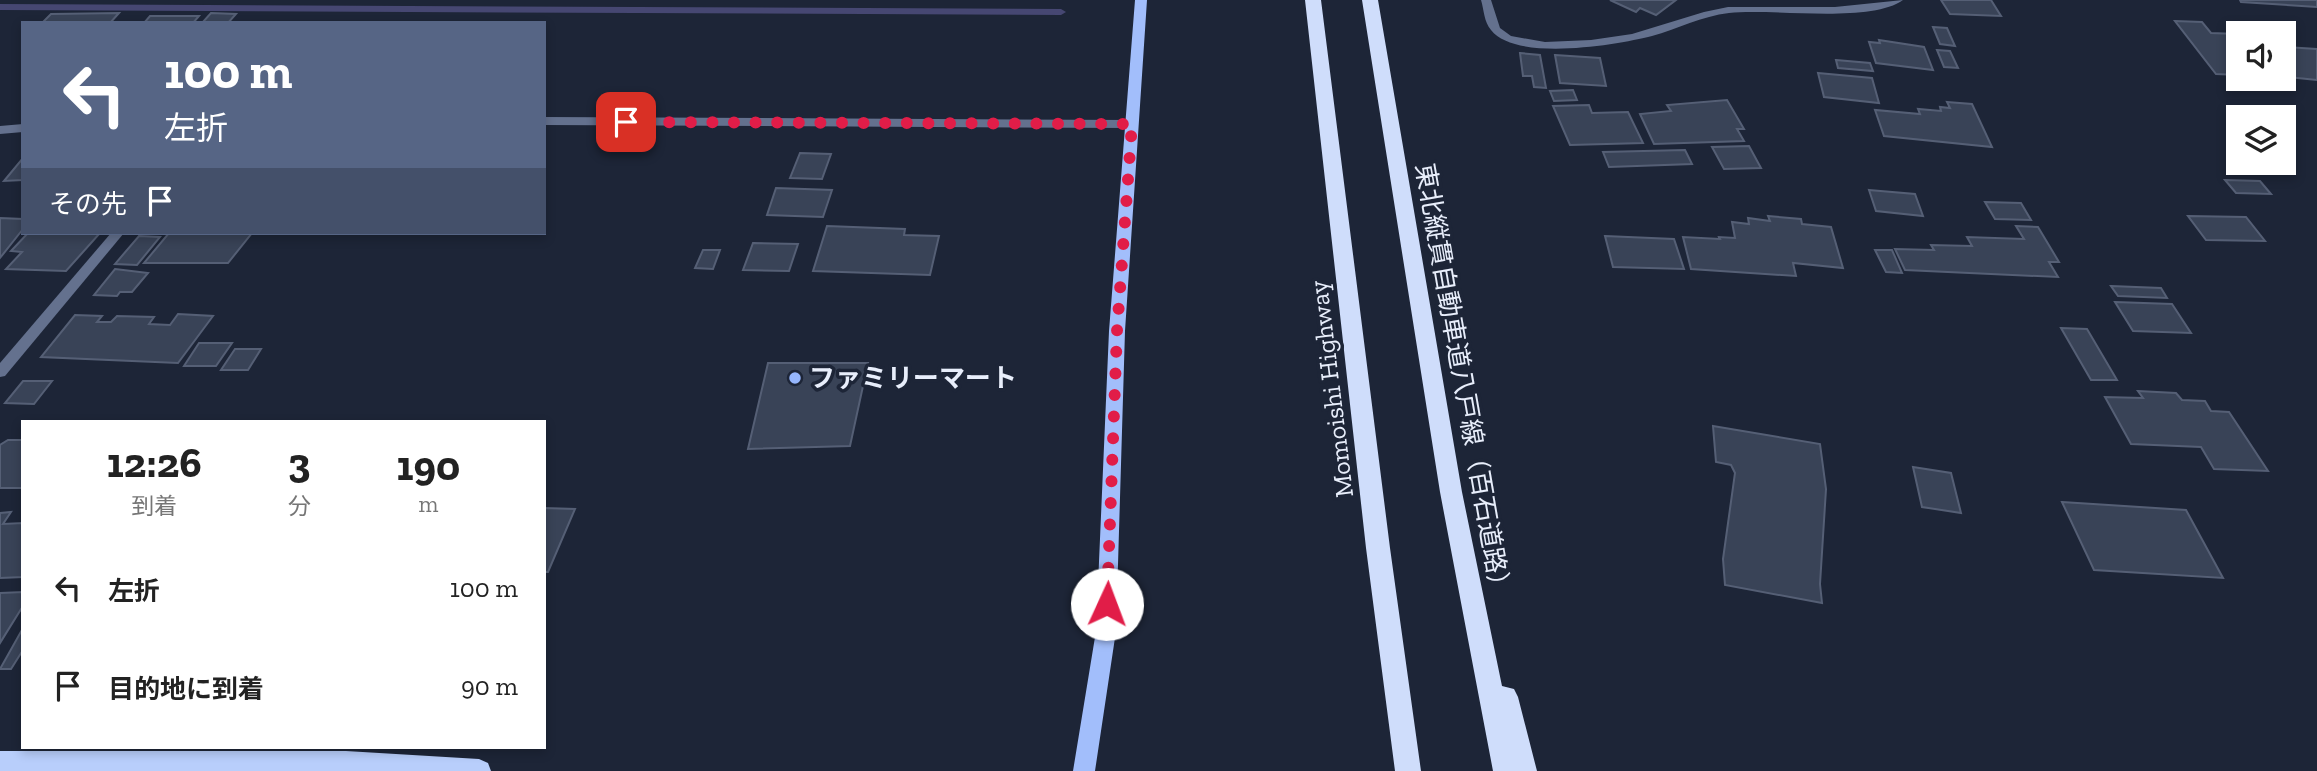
<!DOCTYPE html>
<html lang="ja">
<meta charset="utf-8">
<style>
body{margin:0;font-family:"Zilla Slab","Noto Sans JP",serif;background:#f2f2f2;color:#222;height:100vh;display:flex;flex-direction:column;font-size:26px;white-space:nowrap}
*{box-sizing:border-box;margin:0}
p{font-size:23px;color:#767676}
.icon{flex:none;width:38px;height:38px;fill:none;stroke:currentColor;stroke-width:2;stroke-linecap:round;stroke-linejoin:round}
.map{position:relative;flex:1;overflow:hidden}
.panel{position:absolute;left:21px;top:420px;width:525px;height:329px;display:flex;flex-direction:column;background:#fff;border-radius:0px;box-shadow:0 4px 10px #0003}
.panel>*{flex:none}
.banner{position:absolute;left:21px;top:21px;width:525px;height:214px;border-radius:0px;box-shadow:0 4px 10px #0003;background:#566585;color:#fff;overflow:hidden}
.controls{position:absolute;left:2226px;top:21px;display:grid;gap:14px}
.controls a{display:grid;place-items:center;width:70px;height:70px;border-radius:0px;background:#fff;box-shadow:0 4px 10px #0003;font-size:35px}
.pin{position:absolute;display:grid;place-items:center;width:60px;height:60px;color:#fff;margin:-30px;border-radius:14px;box-shadow:0 4px 10px #0006}
.me{position:absolute;width:77px;margin:-38px;rotate:2deg;stroke-linejoin:round;filter:drop-shadow(0 0 5px #0008)}
.turn{display:flex;align-items:center;gap:24px;height:147px;padding:0 28px;font-size:32px}
.turn .icon{width:91px;height:91px;stroke-width:2.5}
.turn b{display:block;font-size:49px;line-height:60px}
.then{display:flex;align-items:center;height:66px;padding:0 28px;background:#0003;gap:14px;font-size:26px}
.eta{display:flex;justify-content:space-evenly;align-items:center;height:119px;text-align:center}
.eta b{font-size:42px;font-weight:700;line-height:49px}
ul{padding:0;list-style:none}
li{display:flex;align-items:center;gap:21px;height:98px;padding:0 28px}
li div{flex:1}
li b{display:block;font-size:26px}
li em{font-style:normal}
.map>svg:first-child{display:block}
.lines{fill:none;stroke-linecap:round;stroke-linejoin:round}
.stream{fill:#464772;fill-rule:evenodd}
.building{fill:#394357;stroke:#555f75;stroke-width:2}
.minor{fill:#64718e;fill-rule:evenodd}
.primary{fill:#a2befb;fill-rule:evenodd}
.trunk{fill:#b8cefb;fill-rule:evenodd}
.motorway{fill:#cfddfb;fill-rule:evenodd}
.route{stroke:#e11d48;stroke-width:12;stroke-dasharray:0 21.6}
.poi-dot{fill:#96b6fd;stroke:#1d2537;stroke-width:2.5}
.labels{text-anchor:middle;dominant-baseline:central;stroke-width:7;stroke-linejoin:round;paint-order:stroke}
.poi-label{font-size:26px;font-weight:bold;fill:#e8eefb;stroke:#1d2537;text-anchor:start}
.street-label{font-size:26px;fill:#e8eefb;stroke:#1d2537}
</style>
<div class="map">
<svg width="2317" height="771" viewBox="0 0 2317 771">
<rect width="100%" height="100%" fill="#1d2537"/>
<g class="lines">
<!-- stream -->
<polygon class="stream" points="0,4 1061,9 1066,12 1061,15 0,10"/>
</g>
<!-- building -->
<g class="building">
<polygon points="1610,0 1676,0 1656,15 1640,8 1636,12"/>
<polygon points="1941,0 1991,0 2001,16 1950,14"/>
<polygon points="2240,0 2317,0 2317,7 2241,2"/>
<polygon points="119,13 110,23 42,23 51,14"/>
<polygon points="211,13 236,14 228,23 202,23"/>
<polygon points="150,16 199,16 193,23 144,23"/>
<polygon points="2175,21 2202,22 2211,33 2238,34 2238,75 2216,74"/>
<polygon points="1933,27 1947,28 1955,46 1940,44"/>
<polygon points="1879,40 1924,47 1933,70 1876,63 1869,42 1880,43"/>
<polygon points="2284,47 2317,49 2317,80 2288,77 2284,71"/>
<polygon points="1937,50 1950,51 1958,68 1944,67"/>
<polygon points="1520,53 1540,55 1546,88 1534,87 1532,76 1523,76"/>
<polygon points="1555,55 1600,58 1606,86 1560,83"/>
<polygon points="1836,60 1870,63 1873,71 1838,68"/>
<polygon points="1818,73 1872,78 1879,103 1824,97"/>
<polygon points="1573,90 1577,100 1554,101 1550,91"/>
<polygon points="1727,100 1744,129 1737,129 1744,141 1654,144 1640,114 1671,111 1667,105"/>
<polygon points="1947,102 1972,104 1992,147 1884,136 1875,110 1920,114 1918,109 1941,111 1940,107 1950,108"/>
<polygon points="1589,105 1592,113 1628,112 1643,143 1570,145 1553,106"/>
<polygon points="1749,146 1761,168 1724,169 1712,147"/>
<polygon points="1685,150 1692,164 1609,167 1603,152"/>
<polygon points="800,153 831,154 822,179 790,178"/>
<polygon points="23,158 23,180 4,181"/>
<polygon points="2225,180 2260,181 2271,194 2236,193"/>
<polygon points="776,188 832,190 823,217 767,215"/>
<polygon points="1869,190 1915,194 1923,216 1876,211"/>
<polygon points="1985,202 2021,203 2031,220 1995,219"/>
<polygon points="1768,216 1801,219 1802,224 1831,227 1843,268 1793,263 1796,276 1691,269 1683,237 1720,239 1719,237 1735,238 1732,222 1749,224 1748,218 1770,221"/>
<polygon points="2188,216 2246,217 2265,241 2206,240"/>
<polygon points="0,218 23,219 23,229 0,258"/>
<polygon points="827,226 905,229 904,235 939,236 930,275 813,271"/>
<polygon points="2016,226 2038,227 2059,262 2049,262 2058,277 1905,270 1895,249 1934,250 1931,245 1972,246 1967,237 2024,239"/>
<polygon points="28,233 100,233 66,271 6,269 22,252 11,251"/>
<polygon points="169,233 252,233 228,263 144,263"/>
<polygon points="139,236 160,237 137,265 115,264"/>
<polygon points="1605,236 1674,239 1684,269 1613,267"/>
<polygon points="753,243 798,244 789,271 743,270"/>
<polygon points="703,250 720,250 713,269 695,268"/>
<polygon points="1875,250 1892,250 1902,273 1886,272"/>
<polygon points="115,269 148,273 132,292 120,292 117,296 94,295"/>
<polygon points="2111,286 2161,288 2167,298 2118,296"/>
<polygon points="2115,302 2172,304 2191,333 2133,331"/>
<polygon points="178,314 213,316 178,363 41,357 75,315 102,316 97,322 111,322 117,316 154,317 149,324 170,325"/>
<polygon points="2061,328 2087,329 2117,380 2091,380"/>
<polygon points="199,343 232,343 216,366 184,366"/>
<polygon points="235,349 261,349 248,370 221,370"/>
<polygon points="768,363 868,363 850,446 748,449"/>
<polygon points="23,381 52,381 34,404 5,403"/>
<polygon points="2138,391 2176,393 2182,400 2205,401 2211,411 2229,412 2268,471 2214,469 2201,447 2131,444 2105,397 2143,398"/>
<polygon points="1713,426 1820,444 1826,489 1820,584 1822,603 1725,585 1723,559 1735,473 1731,465 1716,462"/>
<polygon points="8,440 23,440 23,488 0,488 0,445"/>
<polygon points="1913,467 1951,473 1961,513 1922,507"/>
<polygon points="2062,502 2186,510 2223,578 2094,570"/>
<polygon points="544,508 575,509 548,572 544,572"/>
<polygon points="11,512 3,524 23,523 23,577 0,578 0,513"/>
<polygon points="23,592 23,606 0,643 0,593"/>
<polygon points="23,628 23,650 11,669 0,669"/>
</g>
<g class="lines">
<!-- minor -->
<g class="minor">
<path d="M1481,0H1491L1500,28L1511,36L1545,42L1591,40L1632,34L1704,12L1728,7H1835L1903,0C1870,24 1772,8 1729,13C1702,16 1677,29 1652,36C1617,45 1516,62 1491,30C1484,22 1484,10 1481,0Z"/>
<polygon points="544,117 1132,120 1138,124 1132,128 544,125"/>
<polygon points="23,124 23,132 0,134 0,126"/>
<polygon points="111,233 124,233 5,376 0,377 0,363"/>
</g>
<!-- primary -->
<polygon class="primary" points="1135,0 1147,0 1125,331 1116,631 1095,771 1073,771 1096,631 1109,331"/>
<!-- trunk -->
<polygon class="trunk" points="0,751 346,751 479,759 488,763 491,771 0,771"/>
<!-- motorway -->
<g class="motorway">
<polygon points="1305,0 1321,0 1390,548 1421,771 1395,771 1366,548"/>
<polygon points="1362,0 1378,0 1462,492 1502,686 1514,689 1518,697 1537,771 1493,771 1440,492"/>
</g>
</g>
<g class="lines">
<!-- route -->
<polyline class="route" points="626,122 1132,124 1117,331 1107,604"/>
</g>
<!-- markers -->
<circle class="poi-dot" cx="795" cy="378" r="7"/>
<g class="labels">
<!-- poi labels -->
<g class="poi-label">
<text x="809" y="378">ファミリーマート</text>
</g>
<!-- street labels -->
<g class="street-label">
<text transform="translate(1463 381) rotate(80)">東北縦貫自動車道八戸線（百石道路）</text>
<text transform="translate(1331 389) rotate(-97)">Momoishi Highway</text>
</g>
</g>
</svg>
<div class="controls">
<a><svg class="icon" aria-label="sound" viewBox="0 0 24 24"><path d="M4 9h4l5-4v14l-5-4H4zM17 9q2 3 0 6"/></svg></a>
<a><svg class="icon" aria-label="layers" viewBox="0 0 24 24"><path d="M12 4l9 5-9 5-9-5zM3 14l9 5 9-5"/></svg></a>
</div>
<div class="pin" style="left:626px;top:122px;background:#d93025"><svg class="icon" aria-label="arrive" viewBox="0 0 24 24"><path d="M6 21V4h12l-3 4 3 4H6"/></svg></div>
<svg class="me" style="left:1107px;top:604px" viewBox="-20 -20 40 40"><circle r="19" fill="#fff"/><path d="M0-13L10 11 0 6-10 11z" fill="#e11d48"/></svg>
<div class="banner">
<div class="turn"><svg class="icon" aria-label="left" viewBox="0 0 24 24"><path d="M17 20v-9H6M10 6l-5 5 5 5"/></svg><div><b>100 m</b>左折</div></div>
<div class="then">その先<svg class="icon" aria-label="arrive" viewBox="0 0 24 24"><path d="M6 21V4h12l-3 4 3 4H6"/></svg></div>
</div>
<section class="panel">
<div class="eta">
<div><b>12:26</b><p>到着</p></div>
<div><b>3</b><p>分</p></div>
<div><b>190</b><p>m</p></div>
</div>
<ul>
<li><svg class="icon" aria-label="left" viewBox="0 0 24 24"><path d="M17 20v-9H6M10 6l-5 5 5 5"/></svg><div><b>左折</b></div><em>100 m</em></li>
<li><svg class="icon" aria-label="arrive" viewBox="0 0 24 24"><path d="M6 21V4h12l-3 4 3 4H6"/></svg><div><b>目的地に到着</b></div><em>90 m</em></li>
</ul>
</section>
</div>
